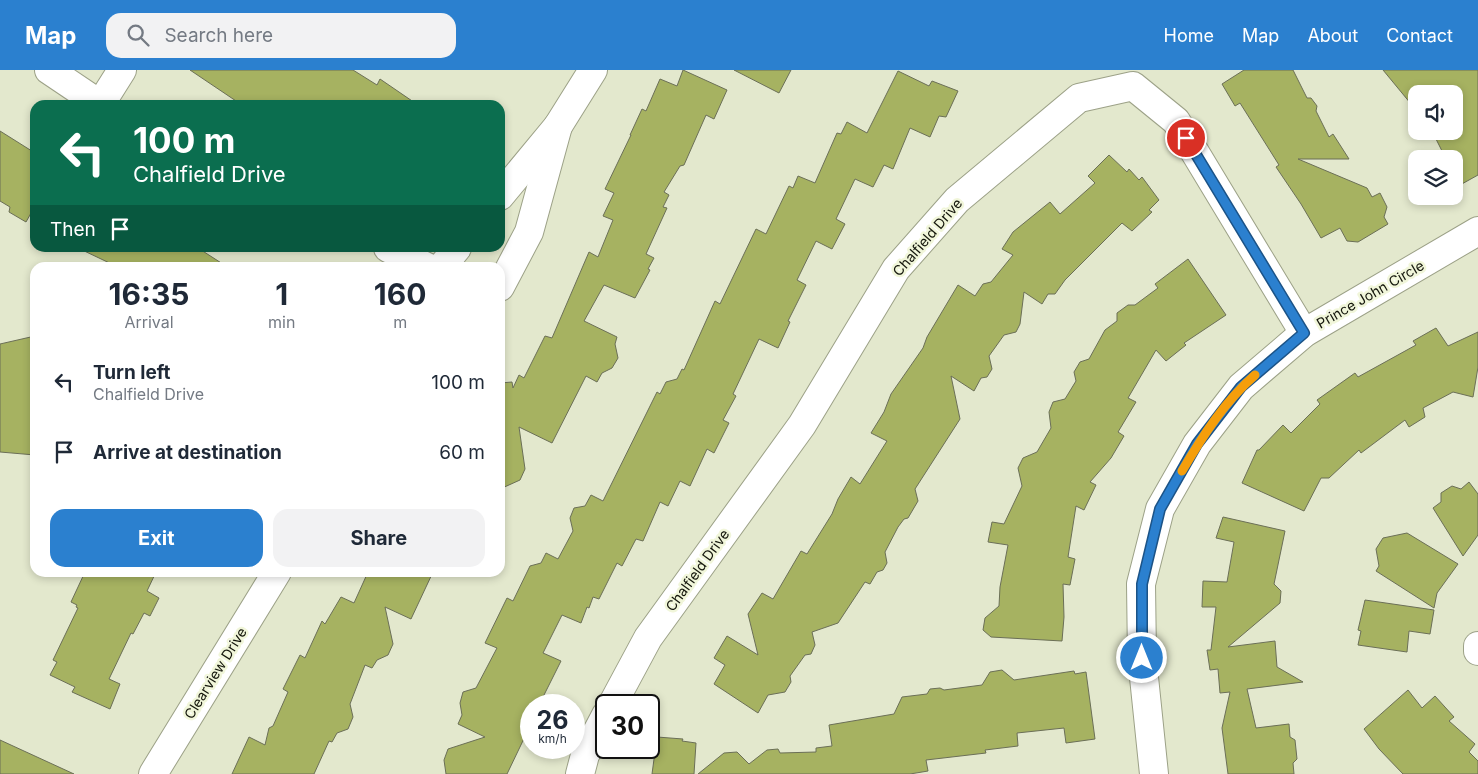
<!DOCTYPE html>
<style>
body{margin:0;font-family:Inter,sans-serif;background:#f2f2f3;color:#1f2937;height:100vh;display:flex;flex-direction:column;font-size:19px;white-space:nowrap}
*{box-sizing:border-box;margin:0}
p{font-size:16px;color:#747a83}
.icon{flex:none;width:28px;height:28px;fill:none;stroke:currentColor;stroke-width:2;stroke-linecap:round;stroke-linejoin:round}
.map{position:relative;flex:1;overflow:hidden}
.drawer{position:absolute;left:30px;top:192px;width:475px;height:315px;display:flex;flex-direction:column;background:#fff;border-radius:15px;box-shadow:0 2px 8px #0003}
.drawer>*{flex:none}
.banner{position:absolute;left:30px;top:30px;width:475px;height:152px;border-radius:15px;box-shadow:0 2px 8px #0003;background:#0b6e4f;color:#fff;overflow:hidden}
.controls{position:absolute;left:1408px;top:15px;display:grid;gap:10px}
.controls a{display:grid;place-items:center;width:55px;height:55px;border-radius:10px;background:#fff;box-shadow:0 2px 8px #0003;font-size:25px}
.speed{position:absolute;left:520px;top:624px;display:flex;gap:10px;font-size:25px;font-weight:700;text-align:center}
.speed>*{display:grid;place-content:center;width:65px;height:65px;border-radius:50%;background:#fff;box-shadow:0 2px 8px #0003;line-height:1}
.speed small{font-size:12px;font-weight:400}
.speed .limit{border:2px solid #111;border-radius:8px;background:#fff;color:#111}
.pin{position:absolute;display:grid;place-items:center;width:42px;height:42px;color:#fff;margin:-21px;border:2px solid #fff;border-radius:50%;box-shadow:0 1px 5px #0007}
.me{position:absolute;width:55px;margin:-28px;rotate:0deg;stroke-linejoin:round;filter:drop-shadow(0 0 4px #0008)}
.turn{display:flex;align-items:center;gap:18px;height:105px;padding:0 20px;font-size:22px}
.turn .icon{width:65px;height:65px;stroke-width:2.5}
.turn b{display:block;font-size:35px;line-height:42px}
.then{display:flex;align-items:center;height:48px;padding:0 20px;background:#0003;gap:10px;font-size:19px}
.eta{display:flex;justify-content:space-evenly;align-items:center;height:85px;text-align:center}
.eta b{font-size:30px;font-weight:700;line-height:35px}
.cta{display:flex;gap:10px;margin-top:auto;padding:10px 20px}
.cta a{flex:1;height:58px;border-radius:15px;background:#2b80cf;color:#fff;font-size:20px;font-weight:700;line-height:58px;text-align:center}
.cta a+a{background:#f2f2f3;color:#1f2937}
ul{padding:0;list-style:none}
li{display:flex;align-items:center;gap:15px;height:70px;padding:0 20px}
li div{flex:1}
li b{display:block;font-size:19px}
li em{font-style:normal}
header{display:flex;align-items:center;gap:30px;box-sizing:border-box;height:70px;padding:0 25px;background:#2b80cf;color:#fff}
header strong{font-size:24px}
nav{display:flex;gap:28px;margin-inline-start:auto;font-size:18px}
.search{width:350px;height:45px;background:#f2f2f3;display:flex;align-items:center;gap:12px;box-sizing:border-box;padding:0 18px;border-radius:15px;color:#747a83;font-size:19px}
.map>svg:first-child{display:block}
.building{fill:#a6b261;stroke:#6b6f57}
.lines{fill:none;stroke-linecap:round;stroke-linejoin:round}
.minor-casing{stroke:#9ca187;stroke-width:30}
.minor{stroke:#fff;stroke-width:28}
.route-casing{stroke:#1c5387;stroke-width:12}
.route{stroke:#2b80cf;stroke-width:9}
.slow{stroke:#f59e0b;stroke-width:9}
.labels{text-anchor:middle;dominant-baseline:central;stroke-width:5;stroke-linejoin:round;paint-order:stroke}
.street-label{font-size:14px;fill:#13150b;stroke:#f1f6da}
</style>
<header>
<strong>Map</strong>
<div class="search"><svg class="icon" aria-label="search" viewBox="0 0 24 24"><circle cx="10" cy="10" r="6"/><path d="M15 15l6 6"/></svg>Search here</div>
<nav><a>Home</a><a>Map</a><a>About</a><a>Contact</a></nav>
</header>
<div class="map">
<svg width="1478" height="704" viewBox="0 0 1478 704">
<rect width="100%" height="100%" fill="#e3e8cd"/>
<!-- building -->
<g class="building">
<polygon points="190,0 353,0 377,15 380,9 418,35 242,35"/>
<polygon points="683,0 727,20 714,49 706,45 684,95 680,96 664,122 669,125 663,137 667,138 646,184 654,188 648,199 650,200 635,228 604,215 584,251 617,267 615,274 618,288 612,298 602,303 597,312 586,306 552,373 519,357 525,399 520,410 500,419 500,313 512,312 513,318 519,305 524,308 545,266 552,268 589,182 598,187 613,150 603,146 614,123 605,119 631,65 630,65 642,39 646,41 660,9 677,16"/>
<polygon points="734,0 791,0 779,23"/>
<polygon points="1244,0 1293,0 1307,28 1311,28 1317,36 1316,41 1329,67 1333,64 1349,89 1298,89 1367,118 1372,127 1380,123 1387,137 1384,147 1388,154 1358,172 1347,171 1340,158 1321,168 1301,134 1276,97 1279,95 1240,33 1235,36 1222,14"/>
<polygon points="1383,0 1478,0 1478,105 1460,115 1454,104 1454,89 1446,89 1432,61 1454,61 1454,24 1416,24 1416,40"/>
<polygon points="898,1 929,16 932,11 958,21 946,47 939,46 930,67 910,58 893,99 884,95 873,117 855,109 836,149 845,154 832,179 816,171 797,210 806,215 788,251 790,252 778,278 759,269 733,324 736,326 723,350 729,353 714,383 707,379 690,416 680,411 668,436 660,432 643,471 636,469 622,496 617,493 599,529 593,527 589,538 587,537 581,553 562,545 543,583 561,591 539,635 531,635 531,654 507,704 446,704 444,690 448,679 485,667 458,654 462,645 460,633 463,622 476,618 497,578 485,573 507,528 513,531 530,496 541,493 546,483 558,489 573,461 570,448 574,438 585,436 591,425 603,431 657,322 660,324 666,312 677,309 682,299 684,300 715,231 720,234 756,159 766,164 789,116 793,118 798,106 815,113 837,63 841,64 847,52 867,63"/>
<polygon points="0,61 35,83 35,136 26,152 9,142 10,137 0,131"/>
<polygon points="1109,85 1127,102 1129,99 1139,110 1142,107 1159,130 1149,140 1152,142 1132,161 1122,153 1065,210 1055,224 1048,224 1042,234 1024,222 1020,254 1016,262 1004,265 989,286 992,299 987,307 981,308 974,321 951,306 960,349 915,419 918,431 908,448 904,449 898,457 885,482 887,493 883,500 877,502 870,514 865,512 838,553 812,562 815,575 811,584 805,585 790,606 791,612 785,622 768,625 758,643 714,614 725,595 714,588 727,566 758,585 748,544 762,523 773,529 801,481 807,484 832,444 838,429 851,407 860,414 887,371 871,363 884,342 891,324 923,278 927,267 958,215 975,226 983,214 991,212 1013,185 1002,179 1013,162 1050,132 1060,144 1095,113 1088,106"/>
<polygon points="78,178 198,178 229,198 120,198"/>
<polygon points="1188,189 1226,245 1184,273 1186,275 1166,291 1156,280 1128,328 1136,332 1118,362 1124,366 1111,388 1090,412 1096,415 1084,440 1076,436 1068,487 1075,489 1070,515 1063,514 1064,547 1062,571 991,567 983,560 985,548 999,536 1000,517 1008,475 988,472 992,452 1004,454 1022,416 1018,398 1023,388 1037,382 1051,358 1049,342 1053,332 1065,329 1076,311 1074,302 1080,292 1089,289 1105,260 1117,251 1117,243 1128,235 1135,235 1158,218 1155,214"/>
<polygon points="1436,258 1448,276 1478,262 1478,297 1473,327 1453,322 1423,338 1425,347 1409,357 1405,350 1361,383 1359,380 1329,408 1321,408 1304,441 1242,413 1257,380 1259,380 1283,355 1291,363 1320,334 1317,330 1355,303 1358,307 1416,275 1413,271"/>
<polygon points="35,266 35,385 0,382 0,274"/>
<polygon points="1469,412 1478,424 1478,465 1463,486 1433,438 1441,432 1441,423 1452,416 1461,419"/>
<polygon points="1223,447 1285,461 1274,514 1281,521 1280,533 1228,577 1275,571 1277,597 1303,612 1247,619 1256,658 1289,654 1290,667 1295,670 1297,689 1293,693 1294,704 1228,704 1222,658 1230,622 1220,623 1218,599 1210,600 1207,580 1211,580 1216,537 1202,537 1203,511 1227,512 1234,472 1216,468"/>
<polygon points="1407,463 1458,494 1437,523 1434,538 1376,501 1379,496 1376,479 1383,468"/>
<polygon points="85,502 156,502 147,521 159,528 150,546 144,543 133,564 131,563 109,609 120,614 110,639 72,622 75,617 50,605 57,592 53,590 78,538 76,537 77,535 71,532"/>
<polygon points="368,502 433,502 411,549 385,537 393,574 388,585 377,590 372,598 365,595 350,634 353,647 348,659 337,663 332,672 329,671 314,704 232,704 249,667 265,675 269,658 273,656 288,622 283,619 300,585 305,588 322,551 325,554 341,527 354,533"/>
<polygon points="1365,530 1434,540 1430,564 1409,561 1407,582 1358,575 1361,561 1358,560"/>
<polygon points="1002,600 1014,610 1074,601 1075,604 1086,602 1095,669 1066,673 1064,658 1017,663 1018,676 985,680 986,683 926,690 928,701 910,704 698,704 724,683 737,682 749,694 767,680 778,679 780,683 816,682 816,678 832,676 829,655 894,644 902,627 927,624 930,619 940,618 944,620 982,615 990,602"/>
<polygon points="1408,620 1422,638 1435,626 1454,647 1449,651 1475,674 1469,682 1478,691 1478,704 1403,704 1379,679 1364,659"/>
<polygon points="657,667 683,669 682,671 696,673 694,704 652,704"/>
<polygon points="0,670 74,704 0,704"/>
</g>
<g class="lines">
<!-- minor casing -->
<g class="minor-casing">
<g id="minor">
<polyline points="49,0 101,35"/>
<polyline points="100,35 122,0"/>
<polyline points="500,126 558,56 593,0"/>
<polyline points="388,178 429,198"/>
<polyline points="441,198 457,178"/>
<polyline points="500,217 529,162 558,56"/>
<polyline points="1478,576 1478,581"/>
<polyline points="612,635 648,568 802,355 896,199 957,130 1079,28 1133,16 1176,51 1304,263"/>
<polyline points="153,704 277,502"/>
<polyline points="580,704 585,685 606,645"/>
<polyline points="1154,704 1142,588 1141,514 1160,439 1197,374 1241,317 1304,263 1478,161"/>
</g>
</g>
<!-- minor -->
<use href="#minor" class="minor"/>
</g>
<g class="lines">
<!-- route casing -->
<g class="route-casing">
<polyline id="route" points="1142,588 1142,514 1160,439 1197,374 1241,317 1304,263 1186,68"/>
</g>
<!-- route -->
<use href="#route" class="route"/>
<!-- slow -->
<path class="slow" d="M1182,401C1202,367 1225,331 1255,305"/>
</g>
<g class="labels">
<!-- street labels -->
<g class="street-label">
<text transform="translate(927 167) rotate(-49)">Chalfield Drive</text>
<text transform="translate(1370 224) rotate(-30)">Prince John Circle</text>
<text transform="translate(697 500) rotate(-54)">Chalfield Drive</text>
<text transform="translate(215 603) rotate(-58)">Clearview Drive</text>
</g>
</g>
</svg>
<div class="controls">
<a><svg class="icon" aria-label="sound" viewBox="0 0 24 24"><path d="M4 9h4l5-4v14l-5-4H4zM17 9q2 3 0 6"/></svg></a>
<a><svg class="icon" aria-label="layers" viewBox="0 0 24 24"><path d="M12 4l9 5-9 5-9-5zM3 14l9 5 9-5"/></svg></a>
</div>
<div class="speed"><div>26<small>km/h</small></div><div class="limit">30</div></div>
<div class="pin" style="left:1186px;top:68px;background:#d93025"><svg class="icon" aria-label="arrive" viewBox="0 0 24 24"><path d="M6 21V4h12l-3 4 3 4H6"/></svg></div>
<svg class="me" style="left:1142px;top:588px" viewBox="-20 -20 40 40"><circle r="17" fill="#2b80cf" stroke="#fff" stroke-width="3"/><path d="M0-11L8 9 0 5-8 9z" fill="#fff"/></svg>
<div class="banner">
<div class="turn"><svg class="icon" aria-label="left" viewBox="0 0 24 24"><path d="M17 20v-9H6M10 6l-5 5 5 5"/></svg><div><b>100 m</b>Chalfield Drive</div></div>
<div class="then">Then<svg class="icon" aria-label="arrive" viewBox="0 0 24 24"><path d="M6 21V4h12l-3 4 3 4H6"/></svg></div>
</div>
<section class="drawer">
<div class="eta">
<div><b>16:35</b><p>Arrival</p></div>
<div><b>1</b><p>min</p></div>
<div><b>160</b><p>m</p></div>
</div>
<ul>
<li><svg class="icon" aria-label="left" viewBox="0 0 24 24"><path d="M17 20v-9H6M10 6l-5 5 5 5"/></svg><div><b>Turn left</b><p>Chalfield Drive</p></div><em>100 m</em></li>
<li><svg class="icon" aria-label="arrive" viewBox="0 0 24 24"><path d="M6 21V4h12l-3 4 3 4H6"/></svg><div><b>Arrive at destination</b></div><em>60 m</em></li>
</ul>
<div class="cta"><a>Exit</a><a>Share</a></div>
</section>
</div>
